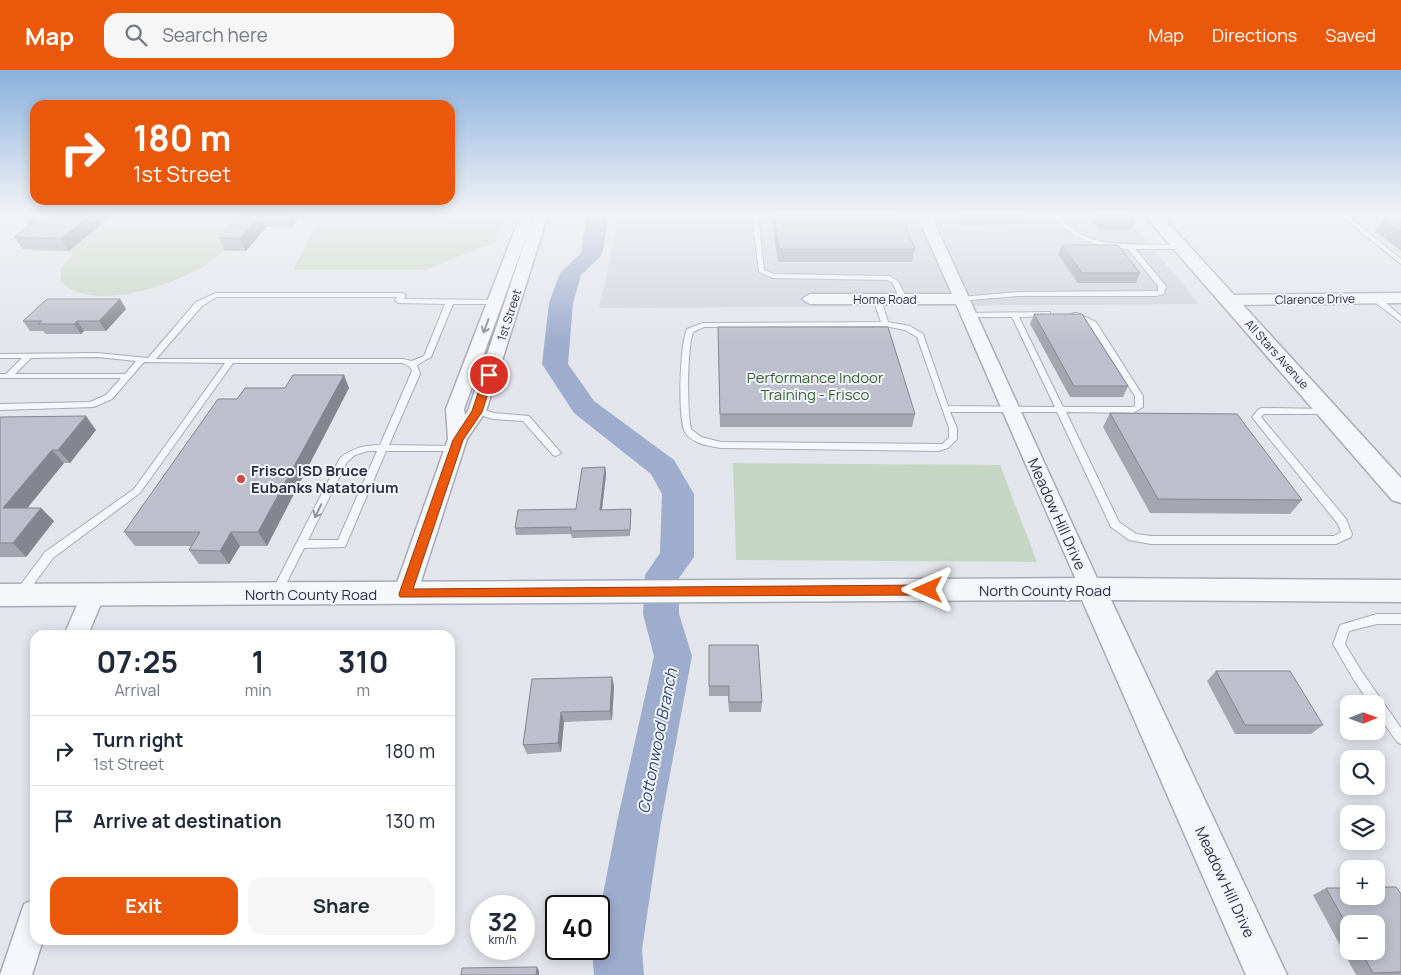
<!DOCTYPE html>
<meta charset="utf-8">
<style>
body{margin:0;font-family:Manrope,sans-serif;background:#f6f6f7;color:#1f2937;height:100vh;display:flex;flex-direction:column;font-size:19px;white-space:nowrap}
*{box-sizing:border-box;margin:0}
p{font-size:16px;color:#747a83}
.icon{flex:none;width:28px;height:28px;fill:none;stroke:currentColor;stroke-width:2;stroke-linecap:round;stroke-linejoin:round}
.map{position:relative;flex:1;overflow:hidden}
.side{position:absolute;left:30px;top:560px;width:425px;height:315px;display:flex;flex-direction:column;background:#fff;border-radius:15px;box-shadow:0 2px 12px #0003}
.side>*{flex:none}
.hud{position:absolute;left:30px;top:30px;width:425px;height:105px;border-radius:15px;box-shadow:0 2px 12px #0003;background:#ea580c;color:#fff;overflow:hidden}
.needle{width:32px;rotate:89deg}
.fabs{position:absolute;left:1340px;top:625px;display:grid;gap:10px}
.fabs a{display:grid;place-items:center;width:45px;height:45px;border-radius:10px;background:#fff;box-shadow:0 2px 12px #0003;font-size:25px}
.speed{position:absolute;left:470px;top:825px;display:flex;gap:10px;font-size:25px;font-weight:700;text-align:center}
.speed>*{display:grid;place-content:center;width:65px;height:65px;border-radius:50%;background:#fff;box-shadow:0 2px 12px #0003;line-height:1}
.speed small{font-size:12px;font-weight:400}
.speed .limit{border:2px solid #111;border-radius:8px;background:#fff;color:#111}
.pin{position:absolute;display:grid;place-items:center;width:42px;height:42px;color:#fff;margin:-21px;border:2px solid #fff;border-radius:50%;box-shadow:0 1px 5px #0007}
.me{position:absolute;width:55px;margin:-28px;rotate:270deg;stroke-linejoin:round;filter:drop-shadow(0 0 4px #0008)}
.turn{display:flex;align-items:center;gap:18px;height:105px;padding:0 20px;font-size:22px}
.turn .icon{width:65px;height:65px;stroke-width:2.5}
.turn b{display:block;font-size:35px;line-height:42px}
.eta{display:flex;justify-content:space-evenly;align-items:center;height:85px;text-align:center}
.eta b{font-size:30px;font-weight:700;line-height:35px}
.primary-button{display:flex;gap:10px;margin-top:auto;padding:10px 20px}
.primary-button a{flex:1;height:58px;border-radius:15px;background:#ea580c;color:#fff;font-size:20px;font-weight:700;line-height:58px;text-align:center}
.primary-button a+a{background:#f6f6f7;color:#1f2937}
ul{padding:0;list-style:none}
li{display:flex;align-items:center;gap:15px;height:70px;padding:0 20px;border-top:1px solid #e0e1e3}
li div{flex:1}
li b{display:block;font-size:19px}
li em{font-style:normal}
header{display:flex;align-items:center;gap:30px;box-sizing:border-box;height:70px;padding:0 25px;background:#ea580c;color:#fff}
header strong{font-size:24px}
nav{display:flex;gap:28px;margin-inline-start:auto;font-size:18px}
.search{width:350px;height:45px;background:#f6f6f7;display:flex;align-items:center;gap:12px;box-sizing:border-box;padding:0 18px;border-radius:15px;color:#747a83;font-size:19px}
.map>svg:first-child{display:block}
.built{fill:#d1d4de}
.green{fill:#c6d6c4}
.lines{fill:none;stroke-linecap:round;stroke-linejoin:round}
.river{fill:#9eaccd;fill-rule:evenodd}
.service-casing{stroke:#a8abb7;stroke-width:2}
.minor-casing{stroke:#a8abb7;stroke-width:3}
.tertiary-casing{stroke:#a8abb7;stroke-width:3}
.service{fill:#f6f7fa;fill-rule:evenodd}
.minor{fill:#f6f7fa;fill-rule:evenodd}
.tertiary{fill:#f6f7fa;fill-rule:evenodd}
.wall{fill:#a3a5af;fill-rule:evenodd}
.shaded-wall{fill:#84868f}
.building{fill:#bdc0cc;stroke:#84868f}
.oneway{stroke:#9093a0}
.route{fill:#ea580c;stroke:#983908}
.poi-dot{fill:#d34846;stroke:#f3f5f9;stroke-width:2}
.labels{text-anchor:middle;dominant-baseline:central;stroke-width:4;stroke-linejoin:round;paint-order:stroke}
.far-street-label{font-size:12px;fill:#2a2f45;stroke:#f3f5f9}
.park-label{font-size:15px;fill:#386137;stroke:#f3f5f9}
.poi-label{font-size:15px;font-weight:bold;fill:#2a2f45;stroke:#f3f5f9;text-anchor:start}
.street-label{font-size:15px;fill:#2a2f45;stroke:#f3f5f9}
.water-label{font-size:16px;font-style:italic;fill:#32477b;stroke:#f3f5f9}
</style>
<header>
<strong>Map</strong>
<div class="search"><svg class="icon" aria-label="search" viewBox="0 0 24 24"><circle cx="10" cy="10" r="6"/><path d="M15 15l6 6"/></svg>Search here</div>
<nav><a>Map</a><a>Directions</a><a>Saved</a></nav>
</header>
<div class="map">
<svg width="1401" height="905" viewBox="0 0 1401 905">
<rect width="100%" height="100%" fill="#e3e5ec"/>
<!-- built -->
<polygon class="built" points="620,145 1125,145 1199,234 599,238"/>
<!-- green -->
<g class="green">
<path d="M41,145H302L292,157H266L246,181H223C195,211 91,247 61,211V198L74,182L32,181Z"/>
<polygon points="322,145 505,145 495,172 425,200 293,200"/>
<polygon points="733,393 1000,395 1037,492 736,490"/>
</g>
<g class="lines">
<!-- river -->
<polygon class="river" points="587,145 607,145 607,156 602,185 581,205 573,233 568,294 594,331 674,390 694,424 694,487 679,508 679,544 692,586 661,752 642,879 644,905 594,905 592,879 599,879 599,845 617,752 654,586 643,544 645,505 660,483 662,424 651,404 574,343 542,294 549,233 560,203 581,183"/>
<!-- service casing -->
<g class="service-casing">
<g id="service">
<polygon points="752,145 758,145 764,200 774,204 889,206 898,211 907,229 900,231 893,213 888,210 773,208 759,202"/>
<path d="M1055,145H1061C1086,186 1144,170 1183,176V178L1181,179H1135L1166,216L1164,224L1156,226H1019L958,231L957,229L961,227L1019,222L1158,221V216L1128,179C1100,177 1070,170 1055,145Z"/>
<polygon points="1340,145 1347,145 1401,189 1401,194"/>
<path d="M216,223H402L406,225L404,229L497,230L498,232L494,234H453L431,287L417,295L420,304L389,375L454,376L457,377L459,379L457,381H386L345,477L304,478L280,526L276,527L272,526L271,523L340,388C352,378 365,375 380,375L412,301L410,297L403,293H233L140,423L53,488L24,527L20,528L16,527L15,524L16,521L45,482L134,419L225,293L144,292L112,329L94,337L0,340V334L90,332L106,325L121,308H0V304H6L22,288H0V284L97,283L148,288L196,232ZM217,227H397L395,231L399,233L445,234L424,286L412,291L403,289H156L202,236ZM97,287L136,291L125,304H15L31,288ZM368,381H377L338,470H308L347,392L355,385Z"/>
<path d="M874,227L881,229L888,252L910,256L923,264L948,336L1055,337L1012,247H968L964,245L968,243L1047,242H1050V246L1019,247L1063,337H1132L1135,336V326L1090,256L1070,245L1074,243H1077L1096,252L1143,326V337L1133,343L1066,342L1119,452L1136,464L1151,466H1334L1341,462L1338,454L1252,347L1259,339L1262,338L1329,339L1330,341L1326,344H1264L1261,347L1346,449L1352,464L1351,467L1336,474H1151L1129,470L1111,457L1057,342H950L957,358V369L948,378L938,381L721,378C709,376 694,374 686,364C677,352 680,273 687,259L703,253L881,252L873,229ZM885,256L905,260L917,267L949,358V368L942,374L721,372L701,367L691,359C687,340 687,280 693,262L704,257Z"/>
<polygon points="1373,227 1379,227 1401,246 1401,252 1373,231"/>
<polygon points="477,338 494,343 529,346 561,383 556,386 553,385 523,351 493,349 474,343 473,341"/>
<polygon points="1377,544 1401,544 1401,554 1377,554 1349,561 1345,574 1362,602 1401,658 1401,674 1397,672 1376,642 1376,634 1370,634 1354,610 1333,574 1340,555"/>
</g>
</g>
<!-- minor casing -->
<g class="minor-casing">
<g id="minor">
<polygon points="534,145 548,145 486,341 467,369 417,524 413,531 405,533 397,531 393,524 448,369 446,339 517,154 519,151 529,151 531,154 464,339 465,345 468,341"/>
<polygon points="917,145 931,145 1102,519 1099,525 1091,528 1083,525 1080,519 956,234 810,234 802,229 810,224 952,224"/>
<polygon points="1401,223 1401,233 1228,235 1220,230 1228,225"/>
<polygon points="93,515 101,517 105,524 88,565 64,565 85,517"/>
<polygon points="35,829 35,870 43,870 32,905 0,905 24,834"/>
</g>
</g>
<!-- tertiary casing -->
<g class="tertiary-casing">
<g id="tertiary">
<polygon points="1144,145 1161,145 1401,408 1401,433 1392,430"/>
<polygon points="1091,508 1401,510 1401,532 1111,530 1287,905 1246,905 1082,530 0,536 0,514"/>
</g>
</g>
<!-- service -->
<use href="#service" class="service"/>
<!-- minor -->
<use href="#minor" class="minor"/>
<!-- tertiary -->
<use href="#tertiary" class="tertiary"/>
</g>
<!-- wall -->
<g class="wall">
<polygon points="112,145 69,181 23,179 14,167 28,156 24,149"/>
<polygon points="240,145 302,145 292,157 266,157 246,181 225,181 219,168"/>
<polygon points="771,145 901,145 915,179 912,192 778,192"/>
<polygon points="954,145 1024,145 1025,146 1023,154 959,155"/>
<polygon points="1087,145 1130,145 1135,151 1131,160 1099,160"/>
<polygon points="1383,149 1401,149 1401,181 1375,161"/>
<polygon points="1062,175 1140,203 1136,213 1078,213 1058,184"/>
<polygon points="120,229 126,239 106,261 84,261 81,264 46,264 43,261 30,261 23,251"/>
<polygon points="1034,244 1128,316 1123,327 1070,327 1030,254"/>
<polygon points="718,257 915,344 912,357 720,357"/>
<polygon points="349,318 267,476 240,476 229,494 199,494 189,480 192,476 135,476 124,462 237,329"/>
<polygon points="1110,343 1302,430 1290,444 1150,443 1103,357"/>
<polygon points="0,347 96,360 70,393 64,393 27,438 54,451 26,487 0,487"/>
<polygon points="605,397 606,404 602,440 631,439 631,446 630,466 572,468 571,464 516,465 515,458 576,439"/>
<polygon points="709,575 762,632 761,642 729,642 728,626 709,626"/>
<polygon points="1216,601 1323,655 1311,664 1235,664 1207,611"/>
<polygon points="532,609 614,616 612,650 564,652 561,682 527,684 523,675"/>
<path d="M1326,818L1401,824V905H1356L1313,825ZM1349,854L1376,881H1349Z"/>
</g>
<!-- shaded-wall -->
<g class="shaded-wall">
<polygon points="91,145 112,145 69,181 61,169"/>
<polygon points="260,145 266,157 246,181 240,168"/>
<polygon points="287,145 302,145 292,157"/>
<polygon points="120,229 126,239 106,261 99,251"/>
<polygon points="77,251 84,261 81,264 74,254"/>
<polygon points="344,305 349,318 267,476 258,462"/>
<polygon points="86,346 96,360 70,393 58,380"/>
<polygon points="52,380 64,393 16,452 3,438"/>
<polygon points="605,397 606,404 601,447 600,440"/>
<polygon points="41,438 54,451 26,487 13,473"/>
<polygon points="231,462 240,476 229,494 220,481"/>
<polygon points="612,607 614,616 612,650 610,641"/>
<polygon points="561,642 564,652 561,682 558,673"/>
<polygon points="537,897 539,901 539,905 536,905"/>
</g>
<!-- building -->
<g class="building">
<polygon points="25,145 91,145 61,169 14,167 36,150 24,149"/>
<polygon points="240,145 288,145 260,145 240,168 219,168"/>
<polygon points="774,145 901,145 915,179 779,179"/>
<polygon points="960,145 1024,145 1025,146 961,147"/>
<polygon points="1098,145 1130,145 1135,151 1103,151"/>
<polygon points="1383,149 1401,149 1401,162"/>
<polygon points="1062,175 1118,175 1140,203 1082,203"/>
<polygon points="47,229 120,229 99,251 77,251 74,254 38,254 42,251 23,251"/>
<polygon points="1034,244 1082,244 1128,316 1074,316"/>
<polygon points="718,257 888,257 915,344 720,344"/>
<polygon points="293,305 344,305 258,462 231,462 220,481 189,480 200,462 124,462 218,329 237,329 245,318 285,318"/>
<polygon points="1110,343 1237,344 1302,430 1158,429"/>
<polygon points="86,346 58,380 52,380 3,438 41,438 13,473 0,473 0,347"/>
<polygon points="605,397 600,440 631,439 630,460 571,461 571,457 515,458 518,440 576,439 582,398"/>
<polygon points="709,575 758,575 762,632 729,632 729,616 709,616"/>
<polygon points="1216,601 1290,601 1323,655 1245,655"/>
<polygon points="612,607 610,641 561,642 558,673 523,675 532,609"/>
<polygon points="1376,817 1396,817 1401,824 1401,902 1373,903 1361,881 1376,881 1376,854 1349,854 1349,859 1326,818 1349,818 1349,826 1376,826"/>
<polygon points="537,897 536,905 461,905 462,898"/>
</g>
<!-- one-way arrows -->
<defs><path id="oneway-shaft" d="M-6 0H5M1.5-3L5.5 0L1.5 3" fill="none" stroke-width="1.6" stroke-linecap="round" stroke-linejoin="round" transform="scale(1.25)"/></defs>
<g class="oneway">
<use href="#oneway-shaft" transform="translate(486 256) rotate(110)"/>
<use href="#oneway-shaft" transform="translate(318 441) rotate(116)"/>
</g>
<!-- sky -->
<linearGradient id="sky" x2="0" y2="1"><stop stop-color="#8ab1dd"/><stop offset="0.53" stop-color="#f2f3f6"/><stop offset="1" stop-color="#f2f3f6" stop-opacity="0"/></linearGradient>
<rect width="1401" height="272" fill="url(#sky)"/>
<!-- route -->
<polygon class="route" points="489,302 494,305 482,342 463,370 413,519 928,515 935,520 928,525 400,527 399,524 453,370 472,341 484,305"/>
<!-- markers -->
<circle class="poi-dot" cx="241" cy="409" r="5"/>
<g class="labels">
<!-- far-street labels -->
<g class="far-street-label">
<text x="885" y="229">Home Road</text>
<text transform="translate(1315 229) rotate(-1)">Clarence Drive</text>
<text transform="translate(509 245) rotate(-72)">1st Street</text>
<text transform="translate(1277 284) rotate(48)">All Stars Avenue</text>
</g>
<!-- park labels -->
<g class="park-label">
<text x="815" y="307">Performance Indoor<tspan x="815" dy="17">Training - Frisco</tspan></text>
</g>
<!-- poi labels -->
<g class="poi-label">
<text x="251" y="400">Frisco ISD Bruce<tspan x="251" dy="17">Eubanks Natatorium</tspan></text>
</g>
<!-- street labels -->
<g class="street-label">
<text transform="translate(1057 444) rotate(66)">Meadow Hill Drive</text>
<text x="1045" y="520">North County Road</text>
<text x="311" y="524">North County Road</text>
<text transform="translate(1225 812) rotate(65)">Meadow Hill Drive</text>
</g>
<!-- water labels -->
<g class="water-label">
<text transform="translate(657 671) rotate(-79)">Cottonwood Branch</text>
</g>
</g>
</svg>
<div class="fabs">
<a><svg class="needle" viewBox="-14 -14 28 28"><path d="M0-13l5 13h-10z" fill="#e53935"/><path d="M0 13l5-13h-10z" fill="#747a83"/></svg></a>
<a><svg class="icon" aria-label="search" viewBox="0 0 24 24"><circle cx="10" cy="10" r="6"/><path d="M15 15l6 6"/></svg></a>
<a><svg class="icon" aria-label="layers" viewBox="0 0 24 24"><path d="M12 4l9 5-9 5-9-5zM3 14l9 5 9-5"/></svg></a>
<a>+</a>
<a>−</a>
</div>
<div class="speed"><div>32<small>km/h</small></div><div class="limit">40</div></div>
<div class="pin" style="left:489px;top:305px;background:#d93025"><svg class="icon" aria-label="arrive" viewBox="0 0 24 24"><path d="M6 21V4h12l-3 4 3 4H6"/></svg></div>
<svg class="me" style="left:928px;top:520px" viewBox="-20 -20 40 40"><path d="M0-17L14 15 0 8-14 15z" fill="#ea580c" stroke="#fff" stroke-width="4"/></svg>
<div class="hud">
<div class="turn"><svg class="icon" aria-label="right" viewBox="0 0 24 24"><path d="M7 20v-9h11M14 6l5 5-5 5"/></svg><div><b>180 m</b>1st Street</div></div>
</div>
<section class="side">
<div class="eta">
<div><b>07:25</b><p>Arrival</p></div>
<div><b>1</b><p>min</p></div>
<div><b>310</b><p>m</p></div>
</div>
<ul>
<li><svg class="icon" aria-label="right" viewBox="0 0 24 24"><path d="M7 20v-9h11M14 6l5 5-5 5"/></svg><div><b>Turn right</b><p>1st Street</p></div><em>180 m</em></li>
<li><svg class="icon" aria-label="arrive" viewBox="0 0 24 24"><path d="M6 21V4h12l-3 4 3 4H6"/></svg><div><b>Arrive at destination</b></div><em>130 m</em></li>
</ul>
<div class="primary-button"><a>Exit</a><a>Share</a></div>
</section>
</div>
